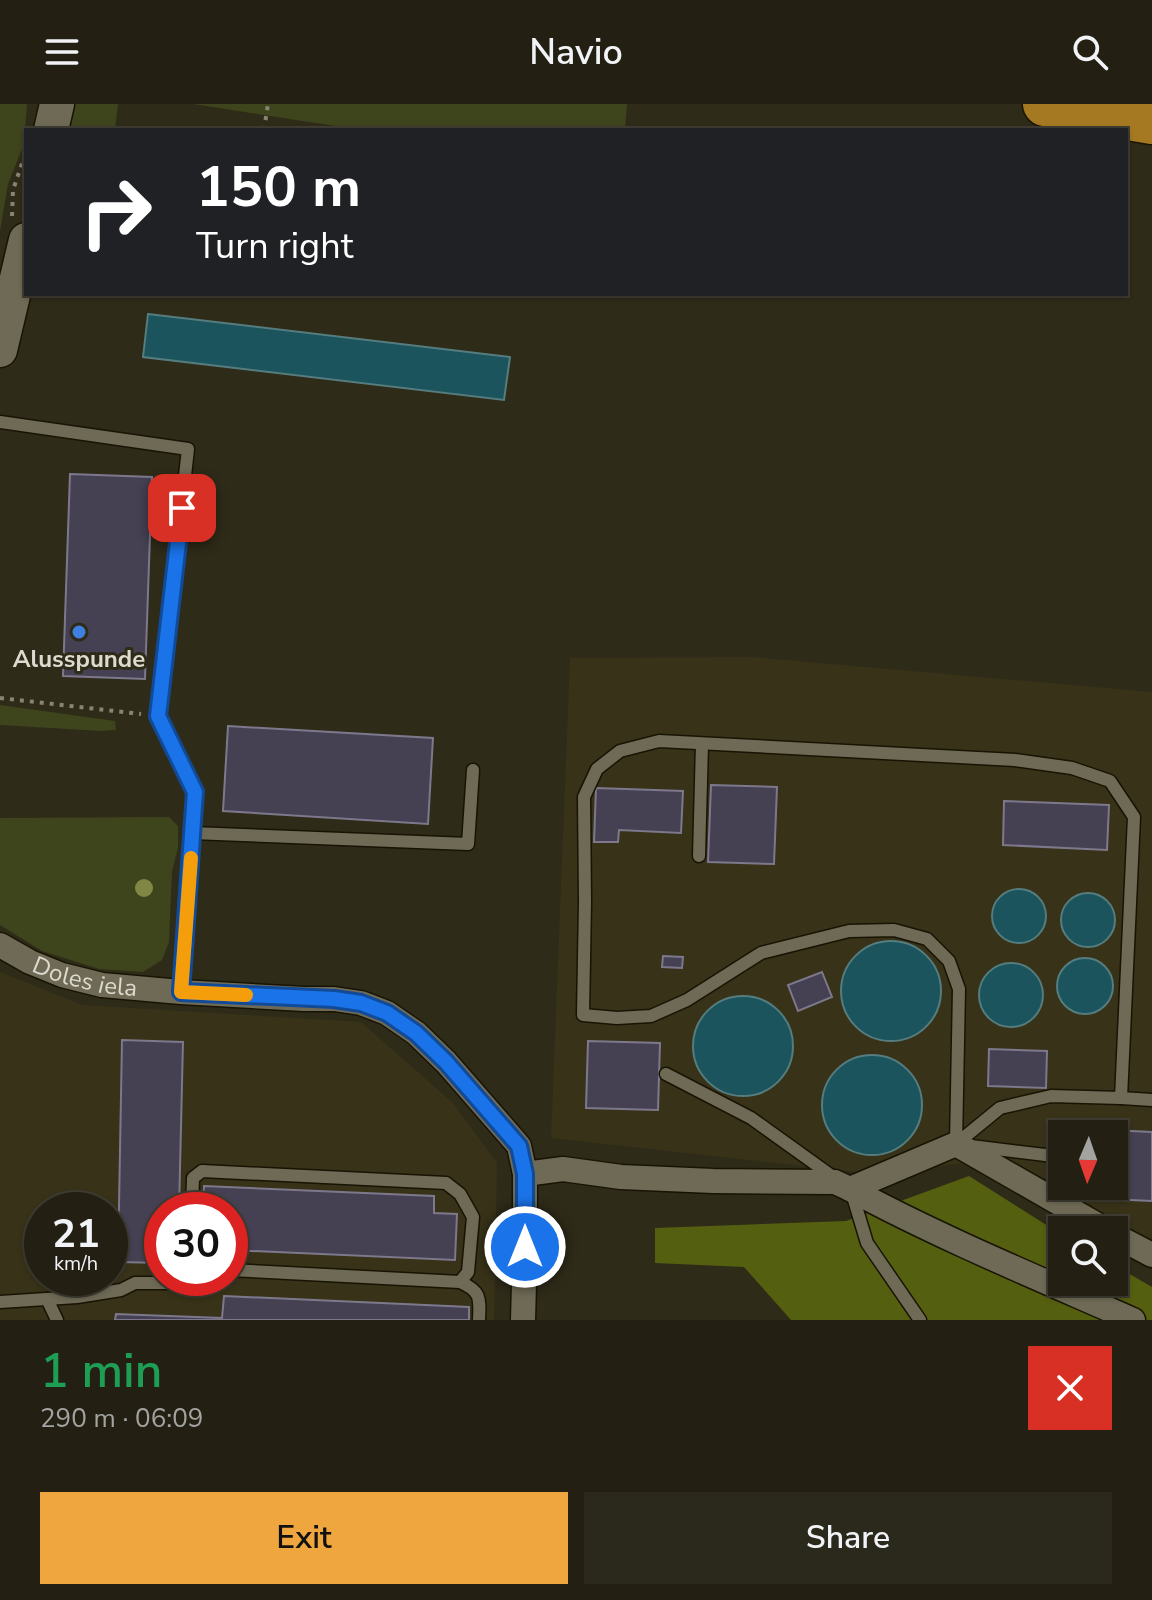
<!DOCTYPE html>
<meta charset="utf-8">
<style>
body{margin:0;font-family:"Nunito Sans",sans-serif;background:#2b281c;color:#f1f3f6;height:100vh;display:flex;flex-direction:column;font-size:30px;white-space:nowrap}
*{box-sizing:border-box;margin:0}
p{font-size:26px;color:#a3a3a0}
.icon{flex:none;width:44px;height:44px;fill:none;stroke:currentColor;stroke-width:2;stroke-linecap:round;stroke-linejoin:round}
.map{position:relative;height:1216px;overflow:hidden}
.details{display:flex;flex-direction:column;background:#232013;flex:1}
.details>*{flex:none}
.top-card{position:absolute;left:24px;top:24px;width:1104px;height:168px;border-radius:0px;box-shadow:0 2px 6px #0004,0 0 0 2px #403e33;background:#202124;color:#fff;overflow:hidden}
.needle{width:52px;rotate:182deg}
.fabs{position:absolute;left:1048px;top:1016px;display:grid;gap:16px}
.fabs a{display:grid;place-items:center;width:80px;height:80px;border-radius:0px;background:#232013;box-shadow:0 2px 6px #0004,0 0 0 2px #403e33;font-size:40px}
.speed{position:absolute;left:24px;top:1088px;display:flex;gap:16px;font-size:40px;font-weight:700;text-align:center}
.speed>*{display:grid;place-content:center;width:104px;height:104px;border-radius:50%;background:#232013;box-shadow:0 2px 6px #0004,0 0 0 2px #403e33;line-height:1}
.speed small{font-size:20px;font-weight:400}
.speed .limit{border:12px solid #d22;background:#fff;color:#111}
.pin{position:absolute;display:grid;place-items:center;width:68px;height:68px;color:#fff;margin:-34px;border-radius:16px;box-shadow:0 4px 12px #0006}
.me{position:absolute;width:88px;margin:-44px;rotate:0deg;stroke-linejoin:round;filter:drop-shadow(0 0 6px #0008)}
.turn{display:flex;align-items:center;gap:28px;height:168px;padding:0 40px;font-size:36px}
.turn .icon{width:104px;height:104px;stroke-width:2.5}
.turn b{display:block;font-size:56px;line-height:68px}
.round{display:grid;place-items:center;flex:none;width:84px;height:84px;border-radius:0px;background:#2b281c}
.overview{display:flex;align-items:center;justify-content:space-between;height:136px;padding:0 40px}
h1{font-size:48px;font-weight:600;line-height:60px;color:#1e9e55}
.cta{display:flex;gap:16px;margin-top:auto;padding:16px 40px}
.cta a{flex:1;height:92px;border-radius:0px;background:#f0a63f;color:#111;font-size:32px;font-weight:600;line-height:92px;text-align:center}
.cta a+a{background:#2b281c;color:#f1f3f6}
header{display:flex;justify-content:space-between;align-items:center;height:104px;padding:0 40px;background:#232013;font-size:36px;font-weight:600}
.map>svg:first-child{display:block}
.built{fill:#373218;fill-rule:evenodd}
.green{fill:#3e441c}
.forest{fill:#555f10}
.water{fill:#1b545c;stroke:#557c7e;stroke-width:2}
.building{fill:#454052;stroke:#7d788c;stroke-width:2}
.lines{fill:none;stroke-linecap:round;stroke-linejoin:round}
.lane-casing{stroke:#181404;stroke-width:15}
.street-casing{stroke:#181404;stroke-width:27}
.secondary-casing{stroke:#181404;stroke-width:37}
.highway-casing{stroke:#181404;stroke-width:47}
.path{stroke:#878475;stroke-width:4;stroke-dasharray:4 6;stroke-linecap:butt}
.lane{stroke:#6f6a56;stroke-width:12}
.street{stroke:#6f6a56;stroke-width:24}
.secondary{stroke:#6f6a56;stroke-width:34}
.highway{stroke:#a57921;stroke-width:44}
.tree{fill:#7f8646}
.route-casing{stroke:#114b97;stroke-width:20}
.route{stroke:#1a73e8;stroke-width:14}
.slow{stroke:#f59e0b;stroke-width:14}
.shop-dot{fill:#3f7fe0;stroke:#2f2b19;stroke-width:3}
.labels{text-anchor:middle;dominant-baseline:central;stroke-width:6;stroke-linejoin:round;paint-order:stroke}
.poi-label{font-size:24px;font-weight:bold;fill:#dddacf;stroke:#2f2b19}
.street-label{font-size:24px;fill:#dddacf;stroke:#2f2b19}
</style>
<header><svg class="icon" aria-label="menu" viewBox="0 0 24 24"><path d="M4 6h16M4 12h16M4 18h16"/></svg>Navio<svg class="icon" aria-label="search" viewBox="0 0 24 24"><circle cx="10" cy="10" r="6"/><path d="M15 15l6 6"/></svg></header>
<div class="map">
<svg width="1152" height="1216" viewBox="0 0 1152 1216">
<rect width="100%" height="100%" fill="#2f2b19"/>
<!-- built -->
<g class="built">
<path d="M752,553L1152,588V1156L967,1059L865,1069L551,1034L570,554ZM1062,1030H1114V1082H1062Z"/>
<path d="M0,868L82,901L361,918L453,999L497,1059L494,1216H0ZM42,1106H110V1174H42ZM162,1106H230V1174H162Z"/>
</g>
<!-- green -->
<g class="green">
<polygon points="0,0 27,0 24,40 8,80 0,127"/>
<polygon points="73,0 118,0 115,26 67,26"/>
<polygon points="193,0 627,0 625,26 361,26"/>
<polygon points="0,601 115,617 116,626 101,627 0,621"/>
<polygon points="169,713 178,722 178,744 172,767 169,838 162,856 143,868 99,865 42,847 0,821 0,714"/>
</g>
<!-- forest -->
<polygon class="forest" points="969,1072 1062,1131 1062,1178 1114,1178 1114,1161 1152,1183 1152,1216 791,1216 744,1163 655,1159 655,1124 846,1117"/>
<!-- water -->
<g class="water">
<polygon points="148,210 510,253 504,296 143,253"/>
<circle cx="1019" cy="812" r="27"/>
<circle cx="1088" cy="816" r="27"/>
<circle cx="891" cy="887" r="50"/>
<circle cx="1085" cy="882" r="28"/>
<circle cx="1011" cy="891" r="32"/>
<circle cx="743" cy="942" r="50"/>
<circle cx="872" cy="1001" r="50"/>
</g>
<!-- building -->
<g class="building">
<polygon points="70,370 152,373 145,575 63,572"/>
<polygon points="228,622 433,634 428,720 223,707"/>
<polygon points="711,681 777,683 774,760 708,758"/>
<polygon points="596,684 683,687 681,729 619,726 618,738 594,738"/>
<polygon points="1004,697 1109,701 1107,746 1003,741"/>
<polygon points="663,852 683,853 682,864 662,863"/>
<polygon points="822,868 832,893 798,907 788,881"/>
<polygon points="122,936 183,938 179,1106 162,1106 162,1159 118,1158"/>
<polygon points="588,937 660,939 658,1006 586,1004"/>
<polygon points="989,945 1047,947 1046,984 988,982"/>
<polygon points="1088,1025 1152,1028 1152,1097 1085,1094 1086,1082 1114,1082 1114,1030 1088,1030"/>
<polygon points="204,1082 434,1092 434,1109 457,1110 455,1156 230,1146 230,1106 203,1106"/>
<polygon points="224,1192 469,1203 469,1216 115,1216 116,1210 222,1214"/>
</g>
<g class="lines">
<!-- lane casing -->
<g class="lane-casing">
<g id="lane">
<polyline points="0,318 188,345 158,612 195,688 181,888"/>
<polygon points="659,637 1015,656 1072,664 1110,677 1134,713 1121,994 1051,992 1000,1004 956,1040 959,885 949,857 927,835 894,826 849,827 761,849 687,896 651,912 617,914 583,911 585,798 584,693 597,665 620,647"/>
<polyline points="192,729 468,740 473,666"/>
<polyline points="699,752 702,640"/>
<polyline points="666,970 751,1014 836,1075"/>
<polyline points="1121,994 1152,996"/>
<polyline points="971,1042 1062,1053"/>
<polyline points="851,1086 867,1139 920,1216"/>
<polyline points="192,1106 193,1074 202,1067 446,1079 460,1090 473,1113 468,1168 460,1178 230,1166"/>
<path d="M460,1178C481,1187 480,1194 479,1216"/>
<polyline points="47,1195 57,1216"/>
<polyline points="0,1198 77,1193 121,1186 135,1179 189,1179 200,1174"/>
</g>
</g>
<!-- street casing -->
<g class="street-casing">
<g id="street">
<path id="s1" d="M0,841L30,858L62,871L102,881L181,888L304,895H334L361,899L387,909L416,929L446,958L519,1042L525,1070V1143L523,1216"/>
<polyline points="525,1070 563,1065 621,1073 713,1077 835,1078 850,1085 956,1040 1106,1126"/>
<path d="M850,1085C941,1134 1038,1174 1133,1216"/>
<polyline points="1114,1131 1152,1151"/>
</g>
</g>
<!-- secondary casing -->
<g class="secondary-casing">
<g id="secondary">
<polyline points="51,26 57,0"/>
<polyline points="0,246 26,136"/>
</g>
</g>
<!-- highway casing -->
<g class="highway-casing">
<polyline id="highway" points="1045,0 1152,18"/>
</g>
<!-- path -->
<g class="path">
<polyline points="264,26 268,0"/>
<polyline points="12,112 13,86 26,48"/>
<polyline points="0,594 141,610"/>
</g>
<!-- lane -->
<use href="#lane" class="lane"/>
<!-- street -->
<use href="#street" class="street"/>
<!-- secondary -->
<use href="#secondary" class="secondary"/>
<!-- highway -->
<use href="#highway" class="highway"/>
</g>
<!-- trees -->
<circle class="tree" cx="144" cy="784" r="9"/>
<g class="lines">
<!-- route casing -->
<g class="route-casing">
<polyline id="route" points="182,404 158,612 195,688 181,888 334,895 361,899 387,909 416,929 446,958 519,1042 525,1070 525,1143"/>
</g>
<!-- route -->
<use href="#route" class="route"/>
<!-- slow -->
<polyline class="slow" points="191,754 181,888 246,891"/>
</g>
<!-- markers -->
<circle class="shop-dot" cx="79" cy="528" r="8"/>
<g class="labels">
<!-- poi labels -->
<g class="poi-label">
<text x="79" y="555">Alusspunde</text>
</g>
<!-- street labels -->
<g class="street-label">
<text stroke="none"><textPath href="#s1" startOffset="92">Doles iela</textPath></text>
</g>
</g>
</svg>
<div class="fabs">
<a><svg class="needle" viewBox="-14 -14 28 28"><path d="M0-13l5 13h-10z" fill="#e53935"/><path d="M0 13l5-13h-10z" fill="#a3a3a0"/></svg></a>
<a><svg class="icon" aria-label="search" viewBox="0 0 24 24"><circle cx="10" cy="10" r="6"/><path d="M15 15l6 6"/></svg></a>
</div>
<div class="speed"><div>21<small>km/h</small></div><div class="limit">30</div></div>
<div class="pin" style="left:182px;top:404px;background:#d93025"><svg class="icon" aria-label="arrive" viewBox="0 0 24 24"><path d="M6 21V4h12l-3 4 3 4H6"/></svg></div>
<svg class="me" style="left:525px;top:1143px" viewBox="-20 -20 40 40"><circle r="17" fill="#1a73e8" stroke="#fff" stroke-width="3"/><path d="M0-11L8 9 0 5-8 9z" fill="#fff"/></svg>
<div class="top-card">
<div class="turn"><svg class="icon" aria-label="right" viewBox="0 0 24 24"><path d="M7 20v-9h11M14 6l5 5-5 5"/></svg><div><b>150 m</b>Turn right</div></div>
</div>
</div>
<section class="details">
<div class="overview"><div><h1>1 min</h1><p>290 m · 06:09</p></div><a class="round" style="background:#d93025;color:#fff"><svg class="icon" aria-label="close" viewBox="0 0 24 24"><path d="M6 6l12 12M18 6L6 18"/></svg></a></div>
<div class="cta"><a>Exit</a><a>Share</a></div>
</section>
